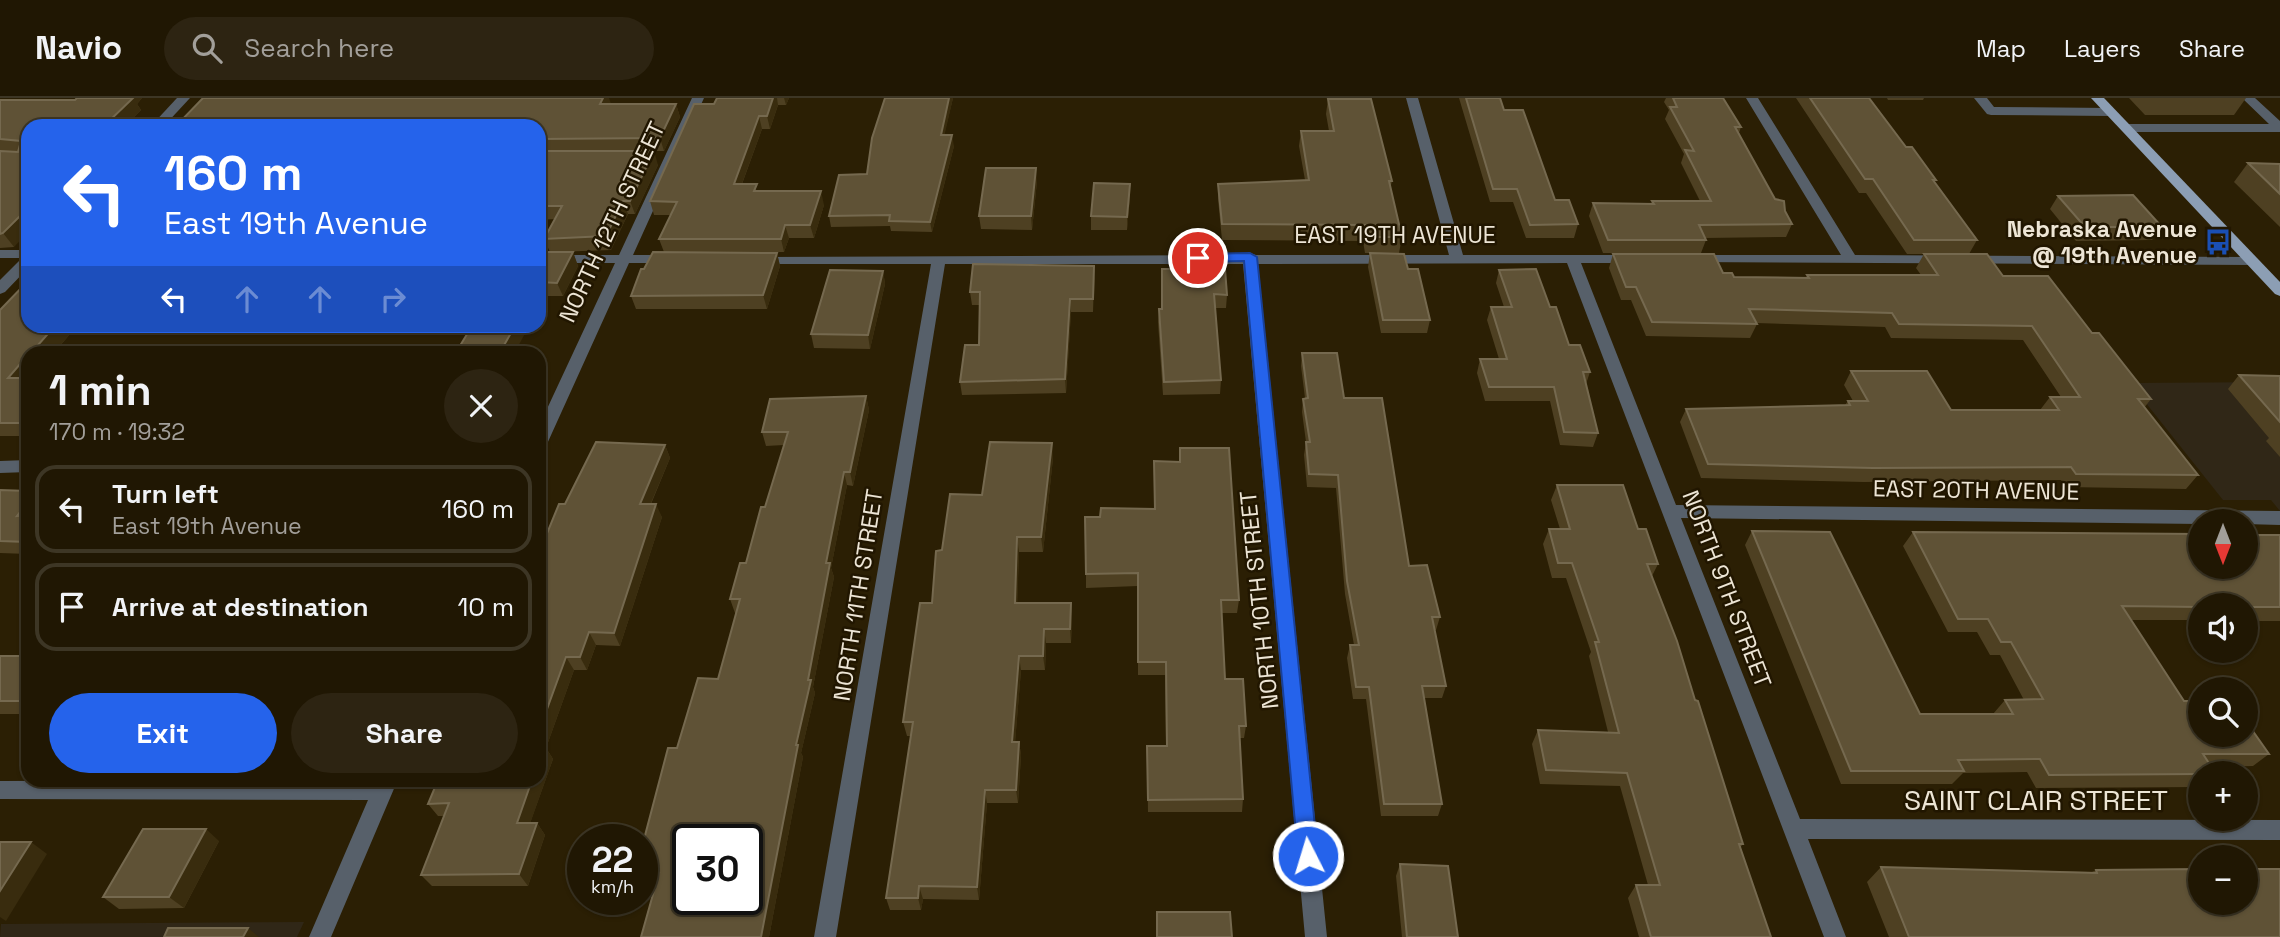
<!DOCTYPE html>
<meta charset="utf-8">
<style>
body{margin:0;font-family:"Space Grotesk",sans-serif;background:#2d2412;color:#f1f3f6;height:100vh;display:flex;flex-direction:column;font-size:26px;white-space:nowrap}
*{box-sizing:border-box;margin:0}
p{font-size:23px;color:#a29f9a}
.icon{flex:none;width:38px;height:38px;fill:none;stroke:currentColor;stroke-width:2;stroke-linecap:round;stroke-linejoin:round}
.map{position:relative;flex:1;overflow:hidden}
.side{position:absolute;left:21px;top:248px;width:525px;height:441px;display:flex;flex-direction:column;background:#201703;border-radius:21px;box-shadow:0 2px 5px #0004,0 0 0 2px #3d3625}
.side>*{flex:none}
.guide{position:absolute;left:21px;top:21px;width:525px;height:214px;border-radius:21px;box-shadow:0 2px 5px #0004,0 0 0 2px #3d3625;background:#2563eb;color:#fff;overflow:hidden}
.needle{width:46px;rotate:180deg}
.buttons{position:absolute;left:2188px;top:411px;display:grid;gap:14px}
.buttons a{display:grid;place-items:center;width:70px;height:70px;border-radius:50%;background:#201703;box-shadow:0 2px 5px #0004,0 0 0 2px #3d3625;font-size:35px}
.speed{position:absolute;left:567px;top:726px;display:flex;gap:14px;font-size:35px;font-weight:700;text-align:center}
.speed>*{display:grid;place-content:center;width:91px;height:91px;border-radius:50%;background:#201703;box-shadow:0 2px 5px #0004,0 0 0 2px #3d3625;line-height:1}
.speed small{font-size:18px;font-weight:400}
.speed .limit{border:4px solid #111;border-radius:10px;background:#fff;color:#111}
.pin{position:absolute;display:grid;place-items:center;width:60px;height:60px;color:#fff;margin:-30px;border:4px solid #fff;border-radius:50%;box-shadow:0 2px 7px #0007}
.me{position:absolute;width:77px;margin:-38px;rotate:355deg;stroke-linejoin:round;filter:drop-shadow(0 0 5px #0008)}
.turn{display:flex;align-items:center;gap:24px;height:147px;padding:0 28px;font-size:32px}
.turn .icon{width:91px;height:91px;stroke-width:2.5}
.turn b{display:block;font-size:49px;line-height:60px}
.lanes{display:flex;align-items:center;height:66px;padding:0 28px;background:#0003;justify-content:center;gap:35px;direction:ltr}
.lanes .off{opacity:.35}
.round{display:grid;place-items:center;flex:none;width:74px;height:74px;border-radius:37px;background:#2d2412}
.head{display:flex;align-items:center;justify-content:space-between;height:119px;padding:0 28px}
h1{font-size:42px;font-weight:700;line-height:52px}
.cta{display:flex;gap:14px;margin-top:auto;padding:14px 28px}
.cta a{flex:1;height:80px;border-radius:42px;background:#2563eb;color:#fff;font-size:28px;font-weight:700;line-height:80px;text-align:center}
.cta a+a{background:#2d2412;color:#f1f3f6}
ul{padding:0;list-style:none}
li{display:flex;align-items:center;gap:21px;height:88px;margin:0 14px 10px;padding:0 14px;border:4px solid #3d3625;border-radius:21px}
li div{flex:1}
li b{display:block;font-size:26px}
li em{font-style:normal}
header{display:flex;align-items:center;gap:42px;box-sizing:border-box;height:98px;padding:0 35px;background:#201703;border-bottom:2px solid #3d3625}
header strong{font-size:33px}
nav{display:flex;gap:38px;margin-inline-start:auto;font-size:24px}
.search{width:490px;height:63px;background:#2d2412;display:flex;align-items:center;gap:18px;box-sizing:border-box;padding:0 24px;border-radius:38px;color:#a29f9a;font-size:26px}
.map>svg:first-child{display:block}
.commercial{fill:#302717}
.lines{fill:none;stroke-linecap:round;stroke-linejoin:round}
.minor{fill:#57606a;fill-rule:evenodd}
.major{fill:#8c9eb4;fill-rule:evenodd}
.wall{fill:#4e4022}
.shaded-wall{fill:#392c0e}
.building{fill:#5f5236;stroke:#75694f;stroke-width:2;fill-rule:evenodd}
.route{fill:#2563eb;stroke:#184099;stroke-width:2}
.labels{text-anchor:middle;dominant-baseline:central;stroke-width:5;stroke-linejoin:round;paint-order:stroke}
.street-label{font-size:23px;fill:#ede5d5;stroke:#211600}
.poi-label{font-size:23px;font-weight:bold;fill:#ede5d5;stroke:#211600;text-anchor:end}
.near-street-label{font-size:28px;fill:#ede5d5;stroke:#211600}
</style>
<header>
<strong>Navio</strong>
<div class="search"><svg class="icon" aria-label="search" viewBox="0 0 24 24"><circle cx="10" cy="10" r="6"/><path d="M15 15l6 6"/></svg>Search here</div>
<nav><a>Map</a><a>Layers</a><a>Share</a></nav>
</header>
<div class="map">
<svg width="2280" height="839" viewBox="0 0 2280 839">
<rect width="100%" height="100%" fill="#2b1f04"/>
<!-- commercial -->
<g class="commercial">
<polygon points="2280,284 2280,413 2271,402 2223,402 2130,285"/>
<polygon points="304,824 297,839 0,839 1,826"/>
</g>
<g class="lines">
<!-- minor -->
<g class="minor">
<polygon points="177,0 190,0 164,28 151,28"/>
<polygon points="692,0 704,0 633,157 673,157 680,161 673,165 629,165 547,346 539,352 539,328 615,165 539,165 539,157 619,157"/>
<polygon points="1406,0 1418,0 1463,157 1635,157 1642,161 1635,165 1581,165 1676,407 2280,413 2280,427 2245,426 2245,424 2200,426 1681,420 1800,721 2280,722 2280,742 1808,741 1846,839 1824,839 1567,165 1258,166 1327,839 1305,839 1243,166 945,166 836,839 814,839 931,166 757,166 750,162 752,159 1244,157 1250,155 1256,157 1449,157"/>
<polygon points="1746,0 1758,0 1855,157 2251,159 2258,163 2251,167 1690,164 1690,158 1695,157 1841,157"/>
<polygon points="1974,0 1987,0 1994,9 2110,10 2116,14 2110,18 1991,17 1987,16"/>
<polygon points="2242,0 2255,0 2280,23 2280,34 2126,34 2120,30 2126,26 2269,26"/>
<polygon points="0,152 28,152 28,170 5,194 0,196 0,182 22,160 0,160"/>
<polygon points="28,362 28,374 0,375 0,363"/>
<polygon points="377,682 395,682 396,686 331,839 309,839 368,702 0,701 0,683"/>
</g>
<!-- major -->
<polygon class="major" points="2091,0 2104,0 2280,184 2280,198 2275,196"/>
</g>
<!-- wall -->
<g class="wall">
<polygon points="77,0 142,0 137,6 141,12 125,28 28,28 14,149 0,150 0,2 75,2"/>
<polygon points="717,0 789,0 786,7 778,7 770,31 762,31 742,86 759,93 824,107 814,140 789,140 784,154 696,154 777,155 780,168 767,211 636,211 631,198 644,171 664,154 659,141 671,117 654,117 650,103"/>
<polygon points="885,0 953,0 944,37 954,48 932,134 891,133 890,128 831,129 829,118 867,76"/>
<polygon points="1459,0 1500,0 1504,12 1555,102 1578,126 1574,140 1526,140 1513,104 1490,104"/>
<polygon points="1666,0 1723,0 1741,29 1739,35 1775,101 1785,113 1792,126 1786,139 1705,140 1706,142 1701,155 1603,155 1589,118 1593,105 1651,106 1652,103 1700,103 1681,65 1684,56 1665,21 1669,12 1664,4"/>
<polygon points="1796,0 1869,0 1906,49 1936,82 1934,84 1977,142 1969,156 1907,156 1866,95 1859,95"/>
<polygon points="1887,0 1924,0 1923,2 1888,2"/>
<polygon points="2129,0 2246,0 2234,17 2145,17"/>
<polygon points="1328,1 1392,83 1390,91 1402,139 1399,155 1365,155 1363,143 1222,142 1218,101 1218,86 1305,82 1299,48 1301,33 1329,33 1326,16"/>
<polygon points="611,6 676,6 680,19 664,53 647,53 658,67 635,116 628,116 611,152 555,154 573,154 578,168 563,198 546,198 539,210 539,154 550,154 544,141 555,121 539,122 539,28"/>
<polygon points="2248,65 2280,66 2280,129 2234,84"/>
<polygon points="1037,83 1032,132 981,131 979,118"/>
<polygon points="2058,98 2162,129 2152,142 2076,143 2050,111"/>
<polygon points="1130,99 1127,132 1091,132 1091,118"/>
<polygon points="1370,155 1408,171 1430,222 1427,235 1381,235 1368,169"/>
<polygon points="1613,156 1723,175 1734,179 1806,180 1807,177 1921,177 1916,170 1924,156 2003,178 2092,235 2151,301 2144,310 2198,377 2186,391 2066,389 2061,382 1864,384 1701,380 1680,324 1686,311 1845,307 1848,303 1853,303 1844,287 1851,273 1951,312 2040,312 2050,299 2061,299 2023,242 1891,240 1885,229 1756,225 1757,226 1750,240 1646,238 1631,202 1621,202 1609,170"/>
<polygon points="1094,168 1093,214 1071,214 1066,295 962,297 960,284 979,247 980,207 972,207 970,194"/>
<polygon points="1162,171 1227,197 1226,210 1215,210 1221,282 1220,296 1163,297 1158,224 1159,211 1162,211"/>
<polygon points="1499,172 1550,209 1569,247 1590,274 1586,286 1598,335 1593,349 1560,347 1550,303 1485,303 1477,275 1480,261 1499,261 1487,222 1491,209 1504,209 1496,185"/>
<polygon points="883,173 885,186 870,251 814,250 811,236"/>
<polygon points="0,212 28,228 84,228 76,236 70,236 53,256 28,256 28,338 0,338"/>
<polygon points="1302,255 1344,300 1409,468 1440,519 1436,532 1435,532 1446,588 1442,600 1424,600 1442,706 1438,718 1381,718 1366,601 1353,601 1347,560 1350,547 1354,547 1345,496 1336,390 1307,389 1304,357 1306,344 1302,314 1303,301 1305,300 1301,268"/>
<polygon points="2239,277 2280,278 2280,359 2266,343 2269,340 2228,291"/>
<polygon points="866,298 869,312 853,388 847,387 831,470 834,479 813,589 815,595 801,655 803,659 769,839 641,839 655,787 642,786 642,749 677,650 718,581 736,515 735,515 730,501 746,465 765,409 784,347 766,348 762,334"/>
<polygon points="665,347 670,360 651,406 662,419 620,548 596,547 587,572 574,572 546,650 553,661 530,725 537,725 545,737 528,788 432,788 421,777 444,718 438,718 428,706 539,682 565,406"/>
<polygon points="1053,360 1043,454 1019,454 1017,505 1071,505 1072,519 1071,545 1046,545 1045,572 1021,572 1015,644 1019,644 1021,657 1018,705 987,705 979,802 923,801 921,812 890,812 886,800 911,638 907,638 903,624 932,505 942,452 982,397"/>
<polygon points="1557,387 1638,431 1658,466 1652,478 1743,746 1740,750 1771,839 1639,839 1628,800 1636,787 1648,787 1620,688 1540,686 1532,646 1538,632 1608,634 1589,558 1591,554 1566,480 1552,480 1543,446 1549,431 1560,431 1551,402"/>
<polygon points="0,392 28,393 28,456 0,455"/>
<polygon points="1100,419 1239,502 1237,515 1221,515 1225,581 1246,628 1244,640 1240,640 1243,701 1242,714 1148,714 1147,648 1166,648 1165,577 1138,577 1138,488 1086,490 1086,476"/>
<polygon points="1752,433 1920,616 1993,616 2005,602 2024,602 2000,557 1990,557 1977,534 1948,534 1903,448 1913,434 2280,437 2280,523 2245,523 2245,508 2200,508 2200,522 2131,522 2184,603 2269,656 2253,668 2211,669 2200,676 2200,689 2036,690 2027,674 1963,675 1952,686 1841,686 1745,447"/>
<rect x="0" y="558" width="28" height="58"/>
<polygon points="219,743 184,810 119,811 103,799"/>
<polygon points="1400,766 1458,839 1402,839 1396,778"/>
<polygon points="1881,769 2092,774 2096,772 2280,839 1889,839 1867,784"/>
</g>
<!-- shaded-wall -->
<g class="shaded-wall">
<polygon points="123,0 142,0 137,6 141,12 125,28 104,28"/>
<polygon points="603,0 609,0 611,6 600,6"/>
<polygon points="773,0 777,0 778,7 770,31 767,18"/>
<polygon points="784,0 789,0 786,7"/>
<polygon points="949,0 953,0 942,48 941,37"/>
<polygon points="676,6 680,19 664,53 660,40"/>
<polygon points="759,18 762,31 737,99 734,86"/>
<polygon points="952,37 954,48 932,134 930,124"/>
<polygon points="654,53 658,67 635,116 630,103"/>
<polygon points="1036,70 1037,83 1032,132 1031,118"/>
<polygon points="1130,86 1130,99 1127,132 1127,119"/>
<polygon points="821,93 824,107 814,140 810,127"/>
<polygon points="623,103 628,116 611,152 606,138"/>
<polygon points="28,110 28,134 14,149 3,135"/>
<polygon points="785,127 789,140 784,154 781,141"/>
<polygon points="573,154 578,168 563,198 557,185"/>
<polygon points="777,155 780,168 767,211 763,197"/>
<polygon points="1094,168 1095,182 1093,214 1093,201"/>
<polygon points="883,173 885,186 870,251 868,237"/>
<polygon points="540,184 546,198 539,210 539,186"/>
<polygon points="1070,201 1071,214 1066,295 1065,281"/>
<polygon points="55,228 63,228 70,236 53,256 30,256"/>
<polygon points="69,228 84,228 76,236"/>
<polygon points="515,228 529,228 514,256 499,256"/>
<polygon points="28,257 28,284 8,280"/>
<polygon points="866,298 869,312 853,388 850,374"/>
<polygon points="27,319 28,319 28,331 22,325"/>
<polygon points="1052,345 1053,360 1043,454 1041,439"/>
<polygon points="665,347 670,360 645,419 640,406"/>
<polygon points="844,374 847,387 831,470 834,479 813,589 815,595 801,655 803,659 769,839 761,839 796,647 826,465"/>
<polygon points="28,404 28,429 17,418"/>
<polygon points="656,406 662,419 620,548 614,535"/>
<polygon points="1017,439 1019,454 1017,519 1015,505"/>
<polygon points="1071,505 1072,519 1071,545 1070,531"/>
<polygon points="1044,531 1046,545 1045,572 1043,558"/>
<polygon points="589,534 596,547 587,572 580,559"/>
<polygon points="1019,558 1021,572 1014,658 1012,644"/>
<polygon points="566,559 574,572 546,650 553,661 526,737 517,725 532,682 539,682 539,633"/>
<polygon points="1019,644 1021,657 1018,705 1016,692"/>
<polygon points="985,692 987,705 979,802 977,789"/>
<polygon points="537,725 545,737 528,788 519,776"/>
<polygon points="206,731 219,743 184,810 169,799"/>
<polygon points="31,744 47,756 6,823 0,819 0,793"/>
<polygon points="919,788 923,801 921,812 918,800"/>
<polygon points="248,830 259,839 243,839"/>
</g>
<!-- building -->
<g class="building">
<polygon points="77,0 133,0 104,28 28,28 28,110 3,135 0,136 0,53 18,54 21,43 0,41 0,2 75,2"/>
<polygon points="203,0 603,0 600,6 676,6 660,40 539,41 539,28 176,28"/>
<polygon points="717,0 773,0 767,18 759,18 734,86 757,86 754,93 821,93 810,127 785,127 781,141 659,141 677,104 650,103 694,6 714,6"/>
<polygon points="885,0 949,0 941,37 952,37 930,124 889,123 890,117 829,118 839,77 867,76 872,40"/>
<polygon points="1466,0 1500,0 1504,12 1523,12 1555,102 1569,102 1578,126 1530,127 1517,91 1493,91"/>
<polygon points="1673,0 1723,0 1741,29 1735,29 1775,101 1784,103 1785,113 1792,126 1699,127 1706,142 1608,142 1593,105 1654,106 1652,103 1711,103 1685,52 1694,53 1670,9 1677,9"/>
<polygon points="1810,0 1869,0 1906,49 1912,49 1936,82 1933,82 1977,142 1914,142 1873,81 1865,81"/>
<polygon points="1328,1 1371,1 1392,83 1389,83 1402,139 1368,139 1365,127 1222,126 1218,86 1309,82 1301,33 1334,33"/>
<polygon points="539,53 654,53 630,103 623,103 606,138 544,141 562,108 539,108"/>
<polygon points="2248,65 2280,66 2280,96"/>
<polygon points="986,70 1036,70 1031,118 979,118"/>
<polygon points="1094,85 1130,86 1127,119 1091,118"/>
<polygon points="2133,97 2162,129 2085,129 2058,98"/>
<polygon points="539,154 573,154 557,185 540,184 539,186"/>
<polygon points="653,154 777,155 763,197 631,198 641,171 644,171"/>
<polygon points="1370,155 1404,156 1408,171 1418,171 1430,222 1383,222"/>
<polygon points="1613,156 1714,156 1723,175 1732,175 1734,179 1809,180 1807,177 1938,177 1924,156 1987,156 2003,178 2048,178 2092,235 2099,235 2151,301 2138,301 2198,377 2076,376 2071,369 1873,370 1708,366 1686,311 1850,307 1848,303 1868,303 1851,273 1927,273 1951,312 2059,312 2050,299 2080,299 2032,228 1899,226 1892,215 1749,211 1757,226 1652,224 1636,189 1626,189"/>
<polygon points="973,166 1094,168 1093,201 1070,201 1065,281 960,284 965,247 979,247 980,194 970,194"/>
<polygon points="1162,171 1225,171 1227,197 1214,196 1221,282 1164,284 1159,211 1162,211"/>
<polygon points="1536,171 1550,209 1556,209 1569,247 1580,247 1590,274 1583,274 1598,335 1564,334 1554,289 1489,289 1480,261 1507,261 1491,209 1512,209 1499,172"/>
<polygon points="830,172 883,173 868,237 811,236"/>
<polygon points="28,183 28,228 55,228 30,256 28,256 28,257 8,280 28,280 28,319 22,325 0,325 0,212"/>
<polygon points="472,228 515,228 499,256 455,256"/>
<polygon points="1302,255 1337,255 1344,300 1382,300 1409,468 1427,467 1440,519 1432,519 1446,588 1422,588 1442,706 1384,706 1369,589 1356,589 1350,547 1359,547 1347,483 1338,377 1309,376 1306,344 1310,344 1303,301 1308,300"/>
<polygon points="2239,277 2280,278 2280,324"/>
<path d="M866,298L850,374H844L826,465H830L808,582H811L796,647H798L761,839H641L659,775H642V749L668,650H677L698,580L718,581L740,501H730L740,465H746L761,409H765L788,334H762L770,301ZM688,742H747V802H688Z"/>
<polygon points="596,344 665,347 640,406 656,406 614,535 589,534 580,559 566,559 539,633 539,455 559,406 565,406"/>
<polygon points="990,344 1052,345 1041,439 1017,439 1015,505 1071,505 1070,531 1044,531 1043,558 1019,558 1012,644 1019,644 1016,692 985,692 977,789 919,788 918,800 886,800 913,624 903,624 920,505 932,505 936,453 942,452 950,396 982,397"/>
<polygon points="1180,350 1229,350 1239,502 1221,502 1225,581 1243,581 1246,628 1239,628 1243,701 1148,702 1147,648 1167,648 1166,564 1138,564 1138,475 1086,476 1085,419 1100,419 1101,410 1155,411 1154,363 1180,364"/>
<polygon points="1557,387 1623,387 1638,431 1646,431 1658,466 1647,466 1677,543 1695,602 1698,603 1743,746 1739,746 1771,839 1651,839 1636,787 1660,787 1627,675 1546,672 1538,632 1619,635 1595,544 1599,544 1572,465 1558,465 1549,431 1570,431"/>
<polygon points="0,392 28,393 28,404 17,418 28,417 28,450 22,450 27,444 0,443"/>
<polygon points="1752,433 1830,434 1920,616 2013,616 2005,602 2043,601 2011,544 2001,544 1988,521 1958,521 1913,434 2200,436 2200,469 2245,469 2245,437 2280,437 2280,509 2245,509 2245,508 2200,508 2200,509 2122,508 2184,603 2200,603 2200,637 2245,637 2245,622 2269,656 2203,656 2216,676 2200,676 2049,677 2040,661 1958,662 1964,673 1851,673"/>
<rect x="0" y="558" width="28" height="45"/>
<polygon points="539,649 545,649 539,664"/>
<polygon points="438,682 532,682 517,725 537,725 519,776 421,777 449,705 428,706"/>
<polygon points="143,731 206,731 169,799 103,799"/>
<polygon points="0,744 31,744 0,793"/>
<polygon points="1400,766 1448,768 1458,839 1407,839"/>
<polygon points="1881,769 2097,775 2096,772 2200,771 2200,805 2245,805 2245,771 2280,771 2280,839 1909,839"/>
<polygon points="1157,814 1230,814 1232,839 1157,839"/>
<polygon points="168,830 248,830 243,839 164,839"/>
</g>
<!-- route -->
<polygon class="route" points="1250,155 1257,159 1318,758 1315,765 1308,767 1301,765 1298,758 1244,163 1198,164 1192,160 1198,156"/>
<!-- icons -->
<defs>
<g id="bus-bare" transform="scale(2.1)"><path d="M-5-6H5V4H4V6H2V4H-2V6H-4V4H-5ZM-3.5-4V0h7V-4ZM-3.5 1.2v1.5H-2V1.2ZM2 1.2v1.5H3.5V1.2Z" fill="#1a4fb4" stroke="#211600" stroke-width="2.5" paint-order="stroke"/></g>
</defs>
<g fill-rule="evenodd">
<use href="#bus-bare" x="2218" y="144"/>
</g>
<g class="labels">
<!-- street labels -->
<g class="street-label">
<text transform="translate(612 124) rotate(-65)">NORTH 12TH STREET</text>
<text x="1395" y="137">EAST 19TH AVENUE</text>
<text transform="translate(1976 392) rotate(1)">EAST 20TH AVENUE</text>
<text transform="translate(1727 491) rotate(69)">NORTH 9TH STREET</text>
<text transform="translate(858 497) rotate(-81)">NORTH 11TH STREET</text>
<text transform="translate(1259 502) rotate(-96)">NORTH 10TH STREET</text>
</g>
<!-- poi labels -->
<g class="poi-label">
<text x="2197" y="131">Nebraska Avenue<tspan x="2197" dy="26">@ 19th Avenue</tspan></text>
</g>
<!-- near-street labels -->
<g class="near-street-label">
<text x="2036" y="702">SAINT CLAIR STREET</text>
</g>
</g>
</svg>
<div class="buttons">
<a><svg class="needle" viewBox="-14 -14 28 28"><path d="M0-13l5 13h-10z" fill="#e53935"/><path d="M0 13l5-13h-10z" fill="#a29f9a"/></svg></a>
<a><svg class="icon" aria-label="sound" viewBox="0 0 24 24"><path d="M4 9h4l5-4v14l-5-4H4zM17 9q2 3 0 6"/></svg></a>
<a><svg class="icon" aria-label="search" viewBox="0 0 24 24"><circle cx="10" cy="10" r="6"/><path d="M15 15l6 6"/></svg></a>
<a>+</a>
<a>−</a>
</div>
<div class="speed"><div>22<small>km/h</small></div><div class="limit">30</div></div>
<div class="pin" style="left:1198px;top:160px;background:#d93025"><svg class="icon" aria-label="arrive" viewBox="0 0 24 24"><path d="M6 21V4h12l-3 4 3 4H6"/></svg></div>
<svg class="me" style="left:1308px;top:758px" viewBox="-20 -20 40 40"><circle r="17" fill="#2563eb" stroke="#fff" stroke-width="3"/><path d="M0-11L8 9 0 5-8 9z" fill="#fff"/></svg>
<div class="guide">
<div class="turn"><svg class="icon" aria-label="left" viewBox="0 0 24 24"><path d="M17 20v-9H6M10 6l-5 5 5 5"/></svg><div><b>160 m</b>East 19th Avenue</div></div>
<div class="lanes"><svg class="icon" aria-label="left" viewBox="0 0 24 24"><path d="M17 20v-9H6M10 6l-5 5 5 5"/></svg><svg class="icon off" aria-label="ahead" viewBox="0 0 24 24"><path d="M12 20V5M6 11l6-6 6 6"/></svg><svg class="icon off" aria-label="ahead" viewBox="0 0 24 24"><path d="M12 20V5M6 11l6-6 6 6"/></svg><svg class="icon off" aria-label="right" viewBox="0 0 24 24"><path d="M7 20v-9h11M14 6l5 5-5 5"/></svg></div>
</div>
<section class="side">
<div class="head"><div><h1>1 min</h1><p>170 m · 19:32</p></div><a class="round"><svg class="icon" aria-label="close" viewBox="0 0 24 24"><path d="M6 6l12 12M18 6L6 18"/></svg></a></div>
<ul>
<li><svg class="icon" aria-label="left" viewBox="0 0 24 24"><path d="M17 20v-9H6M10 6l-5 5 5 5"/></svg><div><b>Turn left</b><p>East 19th Avenue</p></div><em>160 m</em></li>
<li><svg class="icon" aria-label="arrive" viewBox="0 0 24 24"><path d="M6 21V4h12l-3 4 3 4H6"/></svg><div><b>Arrive at destination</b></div><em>10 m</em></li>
</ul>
<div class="cta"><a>Exit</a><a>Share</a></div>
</section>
</div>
